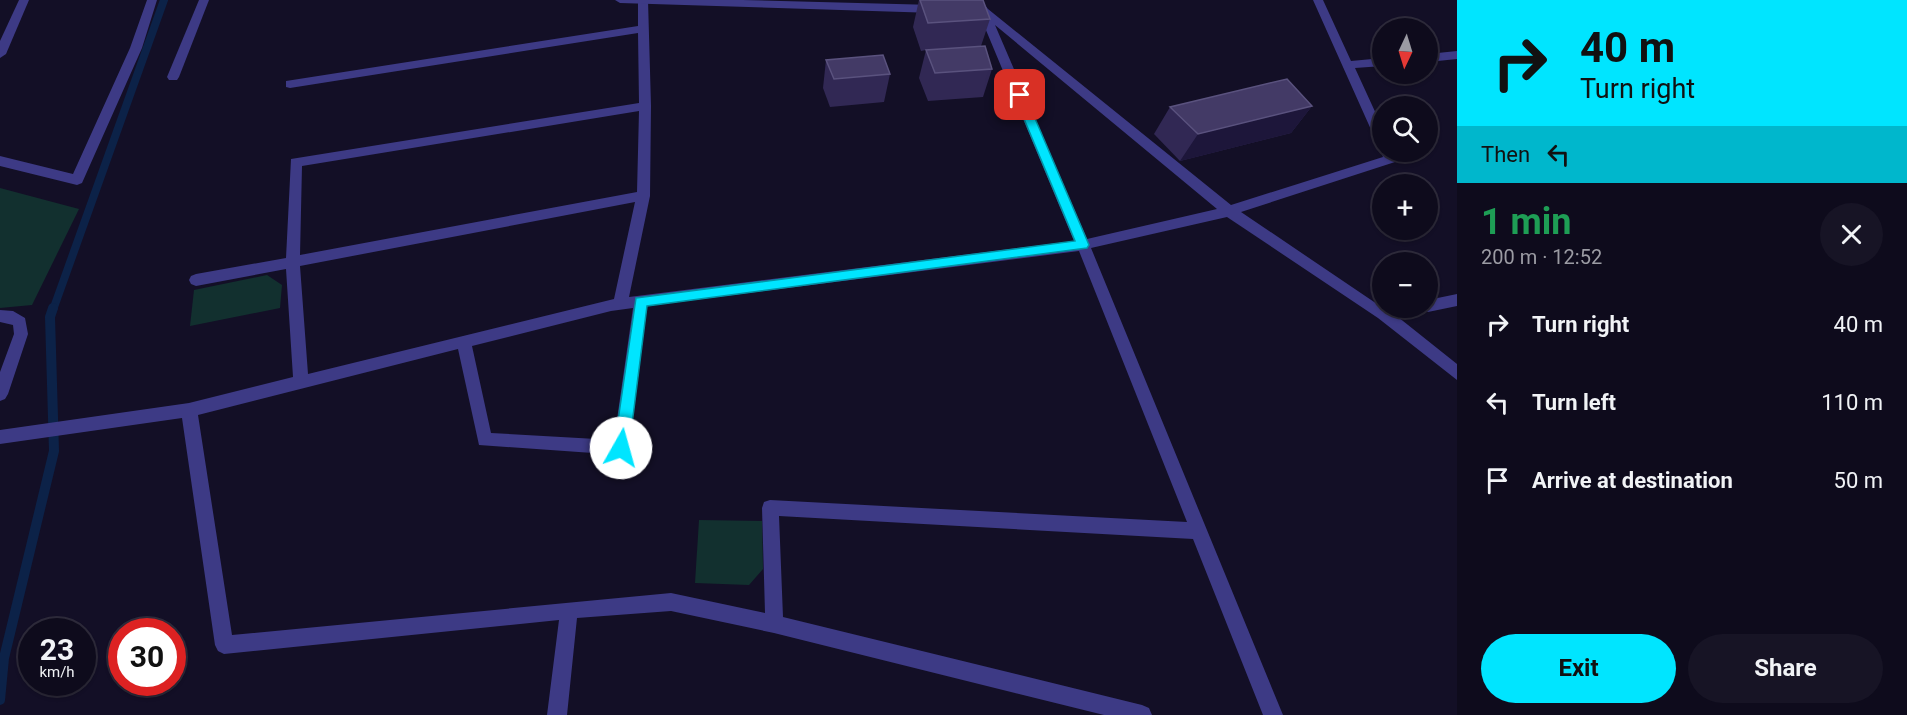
<!DOCTYPE html>
<meta charset="utf-8">
<style>
body{margin:0;font-family:Roboto,sans-serif;background:#171425;color:#f1f3f6;height:100vh;display:flex;flex-direction:column;font-size:22px;white-space:nowrap}
*{box-sizing:border-box;margin:0}
p{font-size:20px;color:#9b9ba3}
.icon{flex:none;width:33px;height:33px;fill:none;stroke:currentColor;stroke-width:2;stroke-linecap:round;stroke-linejoin:round}
.map{position:relative;flex:1;overflow:hidden}
.sheet{display:flex;flex-direction:column;background:#0e0b1c;width:450px}
.sheet>*{flex:none}
.guide{background:#00e5ff;color:#111;overflow:hidden}
.needle{width:39px;rotate:184deg}
.tools{position:absolute;left:1372px;top:18px;display:grid;gap:12px}
.tools a{display:grid;place-items:center;width:66px;height:66px;border-radius:50%;background:#0e0b1c;box-shadow:0 2px 4px #0004,0 0 0 2px #2e2b3b;font-size:30px}
.speed{position:absolute;left:18px;top:618px;display:flex;gap:12px;font-size:30px;font-weight:700;text-align:center}
.speed>*{display:grid;place-content:center;width:78px;height:78px;border-radius:50%;background:#0e0b1c;box-shadow:0 2px 4px #0004,0 0 0 2px #2e2b3b;line-height:1}
.speed small{font-size:15px;font-weight:400}
.speed .limit{border:9px solid #d22;background:#fff;color:#111}
.pin{position:absolute;display:grid;place-items:center;width:51px;height:51px;color:#fff;margin:-26px;border-radius:12px;box-shadow:0 3px 9px #0006}
.me{position:absolute;width:66px;margin:-33px;rotate:7deg;stroke-linejoin:round;filter:drop-shadow(0 0 4px #0008)}
.turn{display:flex;align-items:center;gap:21px;height:126px;padding:0 24px;font-size:27px}
.turn .icon{width:78px;height:78px;stroke-width:2.5}
.turn b{display:block;font-size:42px;line-height:51px}
.then{display:flex;align-items:center;height:57px;padding:0 24px;background:#0003;gap:12px;font-size:22px}
.round{display:grid;place-items:center;flex:none;width:63px;height:63px;border-radius:32px;background:#171425}
.headline{display:flex;align-items:center;justify-content:space-between;height:102px;padding:0 24px}
h1{font-size:36px;font-weight:700;line-height:45px;color:#1e9e55}
.action{display:flex;gap:12px;margin-top:auto;padding:12px 24px}
.action a{flex:1;height:69px;border-radius:36px;background:#00e5ff;color:#111;font-size:24px;font-weight:700;line-height:69px;text-align:center}
.action a+a{background:#171425;color:#f1f3f6}
ul{padding:0;list-style:none}
li{display:flex;align-items:center;gap:18px;height:78px;padding:0 24px}
li div{flex:1}
li b{display:block;font-size:22px}
li em{font-style:normal}
main{display:flex;flex:1;min-height:0}
.map>svg:first-child{display:block}
.green{fill:#12302f}
.lines{fill:none;stroke-linecap:round;stroke-linejoin:round}
.stream-far1{stroke:#0c2248;stroke-width:8}
.stream{stroke:#0c2248;stroke-width:10}
.minor{fill:#3d3a85;fill-rule:evenodd}
.tertiary{fill:#3d3a85;fill-rule:evenodd}
.wall{fill:#312854}
.shaded-wall{fill:#1d163a}
.building{fill:#433a66;stroke:#5a527e;stroke-width:1.5}
.route{fill:#00e5ff;stroke:#0095a6;stroke-width:1.5}
</style>
<main>
<div class="map">
<svg width="1457" height="715" viewBox="0 0 1457 715">
<rect width="100%" height="100%" fill="#130f26"/>
<!-- green -->
<g class="green">
<polygon points="0,188 79,209 32,305 0,308"/>
<polygon points="267,275 282,285 280,308 190,326 194,290"/>
<polygon points="699,520 762,521 763,569 749,585 695,583"/>
</g>
<g class="lines">
<!-- stream-far1 -->
<polyline class="stream-far1" points="53,310 164,0"/>
<!-- stream -->
<polyline class="stream" points="0,700 4,658 54,451 50,317 53,308"/>
<!-- minor -->
<g class="minor">
<polygon points="147,0 157,0 142,48 82,183 77,185 0,166 0,156 73,174 130,48"/>
<polygon points="199,0 209,0 179,77 177,80 169,80 167,77"/>
<path d="M638,0H648L651,106L650,196L629,297L1074,241L978,11L970,0H981L988,9L1231,205L1383,157L1381,152L1383,149V152H1393L1396,159L1395,162L1241,212L1383,308H1428V300L1457,294V306L1428,312L1423,310L1417,314L1398,317L1457,364V380L1378,318L1227,217L1091,248L1283,715H1263L1193,539L779,516L783,617L1142,705L1149,708L1152,715H1104L774,633L671,611L577,618L567,715H547L559,620L224,654L218,651L215,645L182,418L0,444V430L189,403L293,377L286,269L196,286L191,284L189,280L191,276L196,274L286,258L291,159L639,103L638,33L290,88L286,87V81L638,26ZM995,25L1217,209L1087,239ZM639,111L637,192L300,255L302,166ZM635,202L614,299L308,374L300,266ZM1079,251L1187,522L770,500L764,502L762,508L765,613L671,593L232,635L198,415L458,349L479,445L621,455L627,453L629,448L647,306ZM633,308L614,440L491,433L472,346L611,311Z"/>
<polygon points="1313,0 1323,0 1351,61 1383,58 1383,66 1355,68 1383,129 1383,148 1377,143"/>
<polygon points="1457,51 1457,59 1428,62 1428,54"/>
<polygon points="0,310 13,311 25,318 28,334 8,394 5,399 0,401 0,372 14,334 13,325 0,322"/>
</g>
<!-- tertiary -->
<g class="tertiary">
<polygon points="19,0 29,0 6,54 0,58 0,41"/>
<polygon points="615,0 742,0 935,5 941,9 935,13 620,3"/>
</g>
</g>
<!-- wall -->
<g class="wall">
<polygon points="919,0 983,0 990,19 981,46 992,69 983,97 928,101 919,78 926,50 921,51 913,27"/>
<polygon points="826,60 890,74 884,102 830,107 823,88"/>
<polygon points="1312,106 1291,133 1180,161 1154,134 1170,107"/>
</g>
<!-- shaded-wall -->
<polygon class="shaded-wall" points="1312,106 1291,133 1180,161 1198,134"/>
<!-- building -->
<g class="building">
<polygon points="920,0 983,0 990,19 928,23"/>
<polygon points="985,46 992,69 935,73 926,50"/>
<polygon points="883,55 890,74 834,79 826,60"/>
<polygon points="1287,79 1312,106 1198,134 1170,107"/>
</g>
<!-- route -->
<polygon class="route" points="1020,92 1025,95 1089,245 1087,248 647,306 629,448 627,453 621,455 616,453 614,448 636,298 1075,241 1014,95"/>
</svg>
<div class="tools">
<a><svg class="needle" viewBox="-14 -14 28 28"><path d="M0-13l5 13h-10z" fill="#e53935"/><path d="M0 13l5-13h-10z" fill="#9b9ba3"/></svg></a>
<a><svg class="icon" aria-label="search" viewBox="0 0 24 24"><circle cx="10" cy="10" r="6"/><path d="M15 15l6 6"/></svg></a>
<a>+</a>
<a>−</a>
</div>
<div class="speed"><div>23<small>km/h</small></div><div class="limit">30</div></div>
<div class="pin" style="left:1020px;top:95px;background:#d93025"><svg class="icon" aria-label="arrive" viewBox="0 0 24 24"><path d="M6 21V4h12l-3 4 3 4H6"/></svg></div>
<svg class="me" style="left:621px;top:448px" viewBox="-20 -20 40 40"><circle r="19" fill="#fff"/><path d="M0-13L10 11 0 6-10 11z" fill="#00e5ff"/></svg>
</div>
<section class="sheet">
<div class="guide">
<div class="turn"><svg class="icon" aria-label="right" viewBox="0 0 24 24"><path d="M7 20v-9h11M14 6l5 5-5 5"/></svg><div><b>40 m</b>Turn right</div></div>
<div class="then">Then<svg class="icon" aria-label="left" viewBox="0 0 24 24"><path d="M17 20v-9H6M10 6l-5 5 5 5"/></svg></div>
</div>
<div class="headline"><div><h1>1 min</h1><p>200 m · 12:52</p></div><a class="round"><svg class="icon" aria-label="close" viewBox="0 0 24 24"><path d="M6 6l12 12M18 6L6 18"/></svg></a></div>
<ul>
<li><svg class="icon" aria-label="right" viewBox="0 0 24 24"><path d="M7 20v-9h11M14 6l5 5-5 5"/></svg><div><b>Turn right</b></div><em>40 m</em></li>
<li><svg class="icon" aria-label="left" viewBox="0 0 24 24"><path d="M17 20v-9H6M10 6l-5 5 5 5"/></svg><div><b>Turn left</b></div><em>110 m</em></li>
<li><svg class="icon" aria-label="arrive" viewBox="0 0 24 24"><path d="M6 21V4h12l-3 4 3 4H6"/></svg><div><b>Arrive at destination</b></div><em>50 m</em></li>
</ul>
<div class="action"><a>Exit</a><a>Share</a></div>
</section>
</main>
